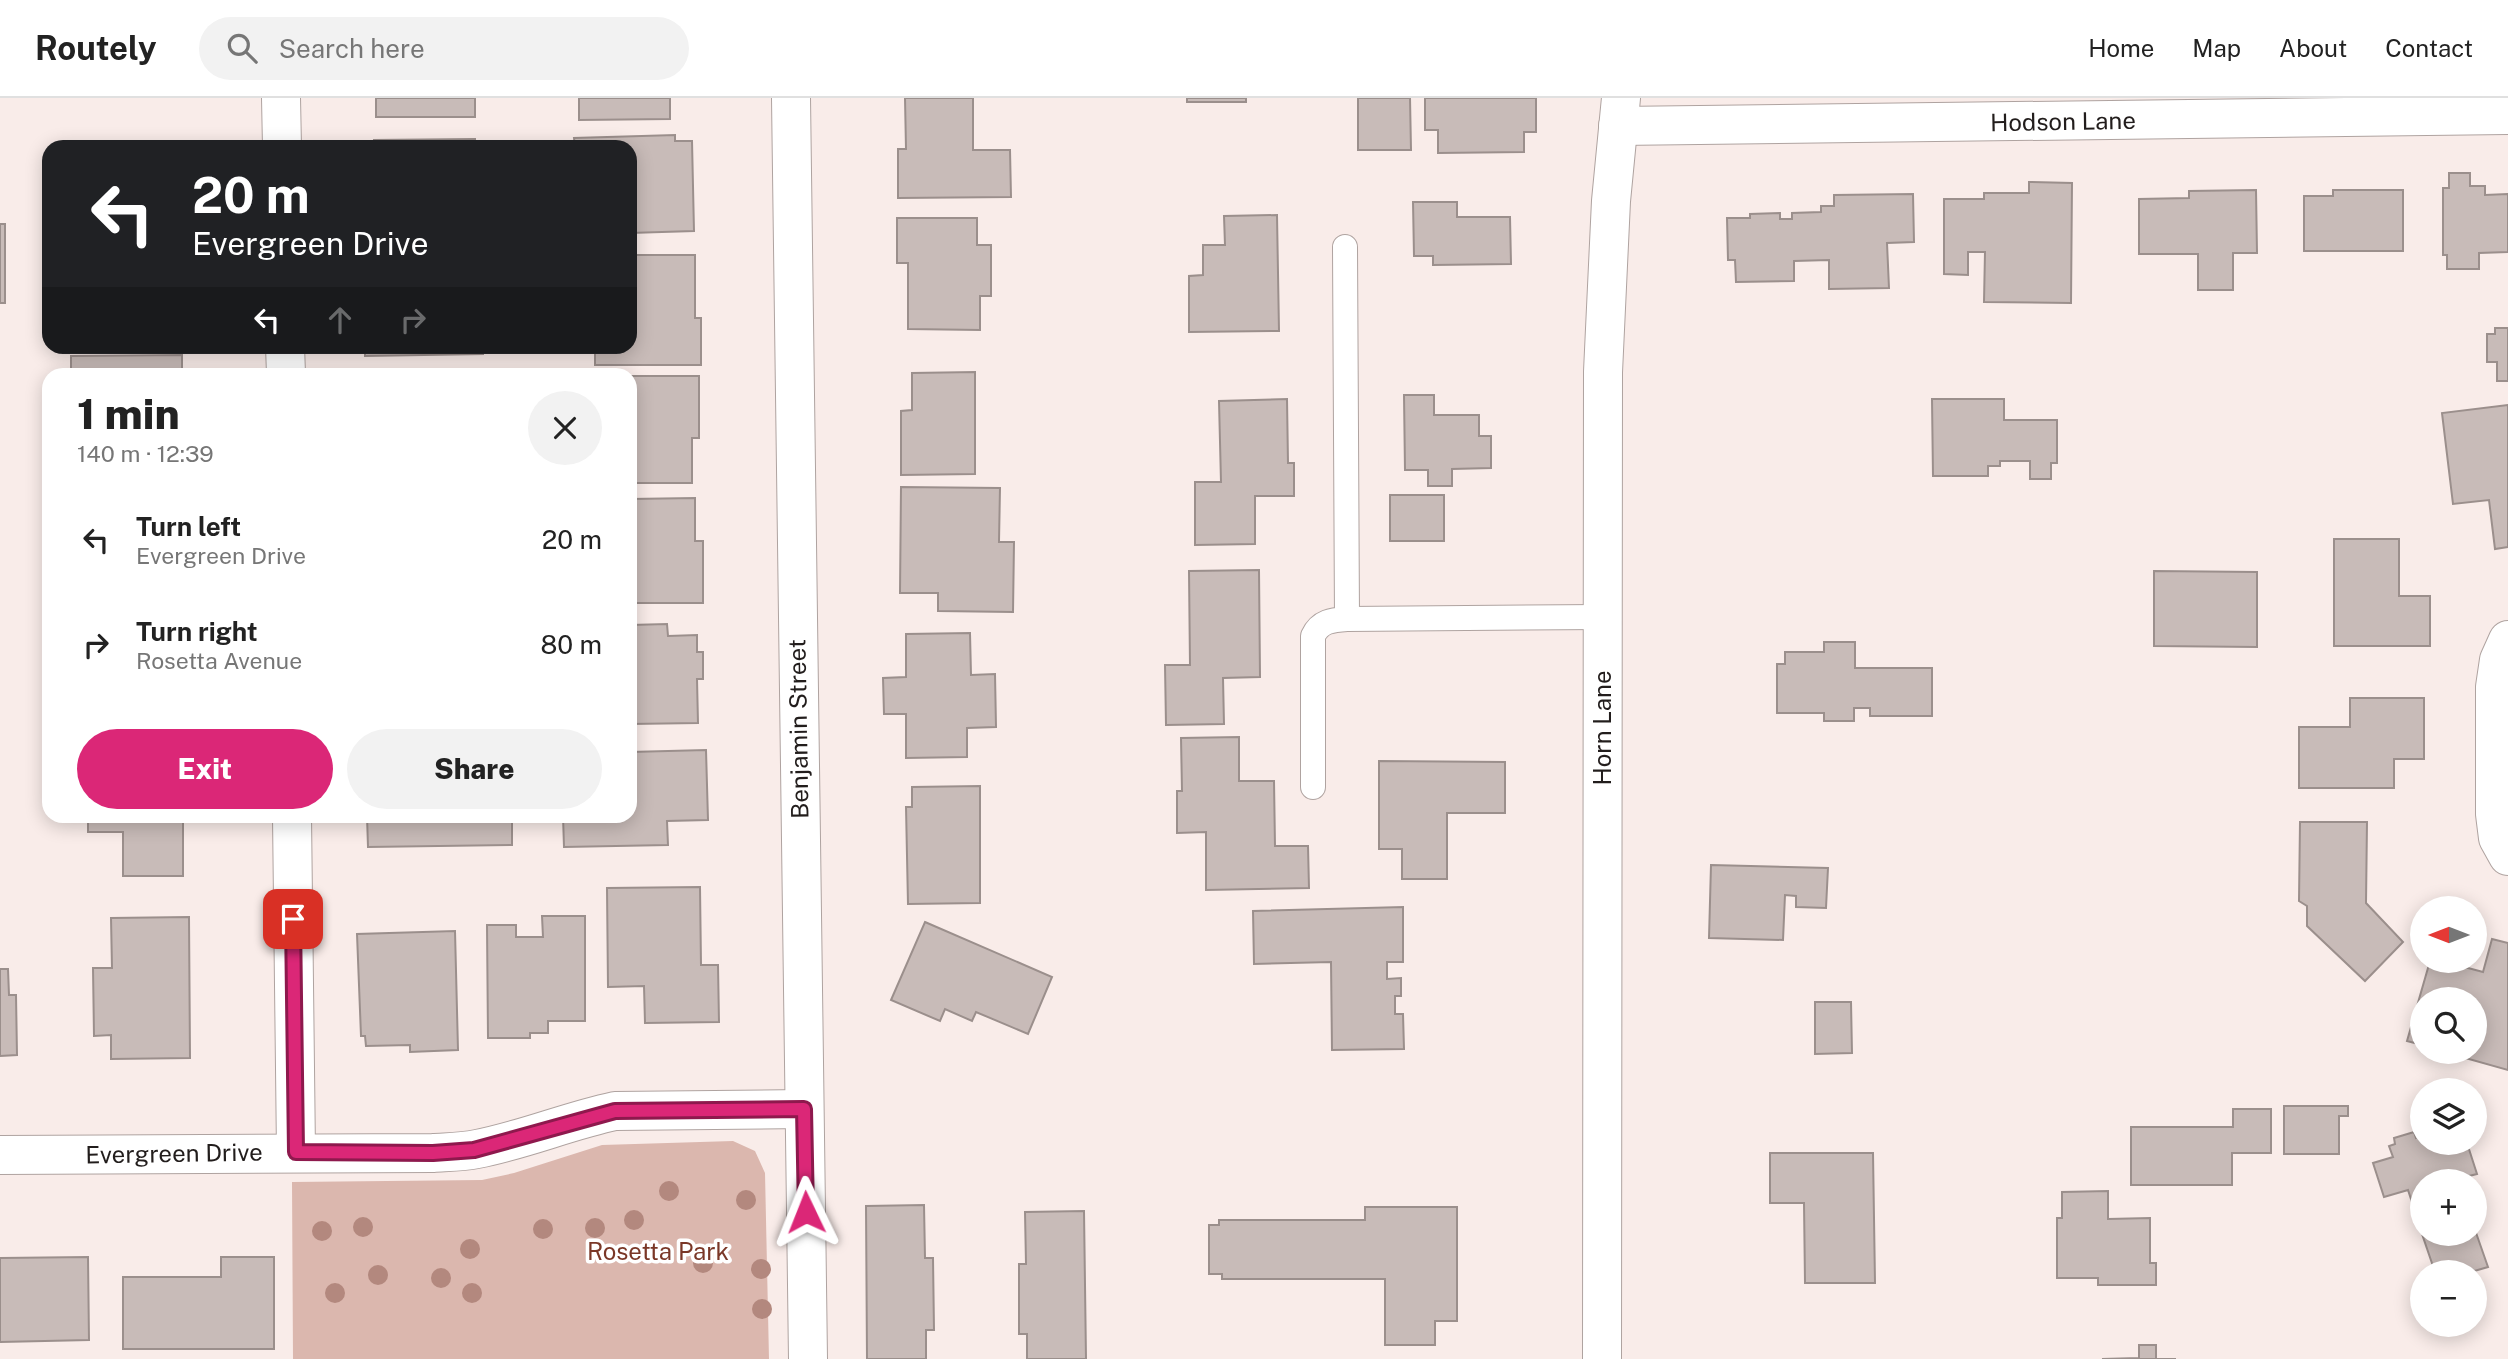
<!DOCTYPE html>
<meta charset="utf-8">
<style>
body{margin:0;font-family:"Public Sans",sans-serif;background:#f2f2f2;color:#222;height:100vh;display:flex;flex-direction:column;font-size:26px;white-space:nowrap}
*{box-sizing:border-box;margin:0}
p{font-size:23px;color:#767676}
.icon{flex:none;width:38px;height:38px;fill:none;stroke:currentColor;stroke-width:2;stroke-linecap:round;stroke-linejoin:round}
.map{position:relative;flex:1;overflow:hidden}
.panel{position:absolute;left:42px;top:270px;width:595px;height:455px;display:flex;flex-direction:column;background:#fff;border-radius:21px;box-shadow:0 4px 18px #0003}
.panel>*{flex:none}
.banner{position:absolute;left:42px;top:42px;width:595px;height:214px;border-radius:21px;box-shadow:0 4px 18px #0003;background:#202124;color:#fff;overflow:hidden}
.needle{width:46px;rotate:270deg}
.fabs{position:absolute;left:2410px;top:798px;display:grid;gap:14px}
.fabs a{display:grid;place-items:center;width:77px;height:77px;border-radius:50%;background:#fff;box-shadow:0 4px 18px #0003;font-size:35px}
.pin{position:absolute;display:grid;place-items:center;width:60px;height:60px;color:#fff;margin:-30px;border-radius:14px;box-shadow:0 4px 10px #0006}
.me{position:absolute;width:77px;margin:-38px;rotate:358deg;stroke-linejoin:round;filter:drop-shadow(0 0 5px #0008)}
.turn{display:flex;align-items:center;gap:24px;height:147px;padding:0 35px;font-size:32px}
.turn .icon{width:91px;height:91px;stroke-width:2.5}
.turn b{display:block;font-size:49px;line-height:60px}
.lanes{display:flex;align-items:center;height:66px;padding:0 35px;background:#0003;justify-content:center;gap:35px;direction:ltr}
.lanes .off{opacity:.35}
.round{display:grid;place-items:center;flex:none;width:74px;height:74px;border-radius:37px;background:#f2f2f2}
.headline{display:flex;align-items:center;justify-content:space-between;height:119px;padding:0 35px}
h1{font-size:42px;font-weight:800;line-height:52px}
.action{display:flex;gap:14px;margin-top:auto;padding:14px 35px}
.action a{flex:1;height:80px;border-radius:42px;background:#db2777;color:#fff;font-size:28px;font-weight:800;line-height:80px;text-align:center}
.action a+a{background:#f2f2f2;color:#222}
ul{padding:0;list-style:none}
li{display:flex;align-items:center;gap:21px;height:105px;padding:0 35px}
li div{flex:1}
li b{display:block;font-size:26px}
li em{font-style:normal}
header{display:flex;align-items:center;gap:42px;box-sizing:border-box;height:98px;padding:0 35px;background:#fff;border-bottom:2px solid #e0e0e0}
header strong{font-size:33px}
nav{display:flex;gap:38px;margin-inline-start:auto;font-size:24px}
.search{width:490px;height:63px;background:#f2f2f2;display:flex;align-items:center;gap:18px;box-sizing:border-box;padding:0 24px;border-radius:38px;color:#767676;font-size:26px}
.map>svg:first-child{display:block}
.green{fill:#dbb7ae}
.building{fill:#c8bbb8;stroke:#9b8f8c;stroke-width:2}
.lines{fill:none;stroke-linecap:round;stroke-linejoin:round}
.lane-casing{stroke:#afa3a0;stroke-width:26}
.street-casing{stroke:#afa3a0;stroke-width:40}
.secondary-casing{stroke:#afa3a0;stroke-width:40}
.lane{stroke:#fff;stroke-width:24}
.street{stroke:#fff;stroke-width:38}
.secondary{stroke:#fff;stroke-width:38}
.tree{fill:#b3887e}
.route-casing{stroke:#8e194d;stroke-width:18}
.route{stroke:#db2777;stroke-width:12}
.labels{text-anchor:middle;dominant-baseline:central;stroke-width:7;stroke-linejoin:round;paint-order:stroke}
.street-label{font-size:24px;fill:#221d1c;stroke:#fff}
.park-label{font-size:24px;fill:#7a3727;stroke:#fff}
</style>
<header>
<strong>Routely</strong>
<div class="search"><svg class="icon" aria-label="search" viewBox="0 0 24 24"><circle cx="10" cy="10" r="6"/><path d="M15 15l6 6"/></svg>Search here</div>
<nav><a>Home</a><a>Map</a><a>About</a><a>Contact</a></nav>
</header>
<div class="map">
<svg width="2508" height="1261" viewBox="0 0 2508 1261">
<rect width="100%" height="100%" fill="#f9ece9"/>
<!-- green -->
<polygon class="green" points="733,1043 755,1053 765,1075 769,1261 293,1261 292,1084 482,1082 514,1075 602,1047"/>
<!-- building -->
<g class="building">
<rect x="376" y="0" width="99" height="19"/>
<polygon points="579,0 670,0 670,21 579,22"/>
<polygon points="905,0 973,0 973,52 1010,52 1011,99 898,100 898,51 906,51"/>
<rect x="1187" y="0" width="59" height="4"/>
<polygon points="1358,0 1410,0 1411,52 1358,52"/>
<polygon points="1425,0 1536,0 1536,34 1524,34 1524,54 1438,55 1438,32 1425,32"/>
<polygon points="675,37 675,43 692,43 694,133 630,135 630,49 575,49 574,40"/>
<polygon points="475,41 475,49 374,49 374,42"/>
<polygon points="2449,75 2470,75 2470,88 2485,88 2485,97 2508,96 2508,154 2479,155 2479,171 2447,171 2447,157 2443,157 2443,90 2449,90"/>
<polygon points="2029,84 2072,85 2071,205 1984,204 1985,154 1968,154 1968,177 1944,176 1944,101 1984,101 1984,95 2029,95"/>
<polygon points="2256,92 2257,155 2233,155 2233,192 2198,192 2198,156 2139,156 2139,101 2189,100 2189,93"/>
<polygon points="2333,92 2403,92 2403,153 2304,153 2304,98 2333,98"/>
<polygon points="1913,96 1914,144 1887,145 1889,190 1829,191 1829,162 1794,163 1794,183 1736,184 1735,162 1728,162 1727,120 1750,120 1750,116 1780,115 1780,121 1792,121 1792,115 1821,114 1821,108 1834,108 1834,97"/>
<polygon points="1413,104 1457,104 1457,119 1510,119 1511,166 1433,167 1433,158 1414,158"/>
<polygon points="1277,117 1279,233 1189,234 1189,178 1203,177 1203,147 1225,147 1224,118"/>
<polygon points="897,120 977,120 977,147 991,147 991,198 980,198 980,232 908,231 908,165 897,165"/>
<rect x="0" y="126" width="5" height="79"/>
<polygon points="630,157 695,157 695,220 701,220 701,267 595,267 595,248 630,248"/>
<polygon points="2495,230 2508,230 2508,283 2497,283 2497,264 2487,264 2487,236 2495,236"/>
<polygon points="365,248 483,248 483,256 365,258"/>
<polygon points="182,257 182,276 71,276 71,258"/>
<polygon points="975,274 975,376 901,377 901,313 912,312 912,275"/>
<polygon points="630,278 699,278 699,340 692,340 692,385 630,385"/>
<polygon points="1404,297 1434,297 1434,317 1479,317 1479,338 1491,338 1491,370 1452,371 1452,388 1428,388 1428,372 1405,372"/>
<polygon points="1287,301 1288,365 1294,365 1294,398 1255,398 1255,446 1195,447 1195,384 1221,384 1219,303"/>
<polygon points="1932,301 2004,301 2004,322 2057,322 2057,365 2051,365 2051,381 2030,381 2030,363 2000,363 2000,368 1988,368 1988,378 1933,378"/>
<polygon points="2508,307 2508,449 2495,451 2489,402 2453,406 2442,315"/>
<polygon points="901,389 1000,390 999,444 1014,444 1013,514 938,513 938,495 900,495"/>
<rect x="1390" y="397" width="54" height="46"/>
<polygon points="695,400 695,443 703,443 703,505 630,505 630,401"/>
<polygon points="2334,441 2399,441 2399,498 2430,498 2430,548 2334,548"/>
<polygon points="1259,472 1260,579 1223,580 1224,626 1166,627 1165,567 1190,567 1189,473"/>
<polygon points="2154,473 2257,474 2257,549 2154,548"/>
<polygon points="667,526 668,538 697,537 697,554 703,554 703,581 697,581 698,625 630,626 630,527"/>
<polygon points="970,535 971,577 995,576 996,629 967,630 967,659 906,660 906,616 884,616 883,580 906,579 906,536"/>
<polygon points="1824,544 1855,544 1855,570 1932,570 1932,618 1870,618 1870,610 1854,610 1854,623 1824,623 1824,615 1777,615 1777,566 1785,566 1785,554 1824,554"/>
<polygon points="2350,600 2424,600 2424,661 2394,661 2394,690 2299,690 2299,629 2350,629"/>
<polygon points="1239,639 1239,683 1274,683 1275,748 1308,748 1309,790 1206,792 1206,734 1177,735 1177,693 1182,693 1181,640"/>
<polygon points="706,652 708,722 667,723 668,747 564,749 563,718 630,718 630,654"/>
<polygon points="1379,663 1505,664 1505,715 1447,715 1447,781 1402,781 1402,751 1379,751"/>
<polygon points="980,688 980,805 908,806 906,709 912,709 912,689"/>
<polygon points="88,718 183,718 183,778 123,778 123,734 88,734"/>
<polygon points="367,718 512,718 512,747 368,749"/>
<polygon points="2300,724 2367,724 2366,805 2403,844 2365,883 2307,828 2307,808 2299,803"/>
<polygon points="1711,767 1828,770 1826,810 1796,809 1796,798 1785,797 1783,842 1709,840"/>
<polygon points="700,789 701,867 718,867 719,924 645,925 644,888 608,889 607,790"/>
<polygon points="1403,809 1403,864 1387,864 1387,881 1401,880 1401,898 1395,898 1395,916 1403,916 1404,951 1332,952 1331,864 1254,866 1253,813"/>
<polygon points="542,818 585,818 585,923 548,923 548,935 530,935 530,940 488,940 487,827 516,827 516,839 543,839"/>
<polygon points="189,819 190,960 111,961 111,937 94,938 93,870 112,870 111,820"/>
<polygon points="925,824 1052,879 1028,936 976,914 972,923 945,911 940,923 891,902"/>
<polygon points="455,833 458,952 410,954 410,947 366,948 365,938 361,938 357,836"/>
<polygon points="2492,841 2508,845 2508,972 2444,954 2474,954 2474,901 2422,901 2422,947 2407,943 2430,863 2442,863 2483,874"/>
<polygon points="0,871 8,871 9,897 16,897 17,957 0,958"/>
<polygon points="1815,904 1851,904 1852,955 1815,956"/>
<polygon points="2284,1008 2348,1008 2348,1018 2339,1018 2339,1056 2284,1056"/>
<polygon points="2233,1011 2271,1011 2271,1055 2232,1055 2232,1087 2131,1087 2131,1029 2233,1029"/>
<polygon points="2414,1034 2416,1040 2422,1038 2422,1045 2467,1045 2477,1076 2469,1078 2471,1083 2422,1083 2422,1135 2408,1092 2384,1099 2373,1065 2393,1059 2389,1048 2395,1046 2394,1040"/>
<polygon points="1770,1055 1873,1055 1875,1185 1805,1185 1804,1105 1770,1105"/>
<polygon points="2108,1093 2108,1121 2150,1120 2150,1165 2156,1165 2156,1187 2098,1187 2098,1180 2057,1180 2057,1120 2062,1120 2062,1094"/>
<polygon points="924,1107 925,1160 933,1160 934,1232 926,1232 926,1261 867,1261 866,1108"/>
<polygon points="1365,1109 1457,1109 1457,1223 1435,1223 1435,1247 1385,1247 1385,1181 1222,1181 1222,1176 1209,1176 1209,1127 1219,1127 1219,1122 1365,1122"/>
<polygon points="1084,1113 1086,1261 1027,1261 1027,1236 1019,1236 1019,1166 1026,1166 1025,1114"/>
<polygon points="2474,1129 2488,1169 2471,1174 2435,1174 2422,1136 2474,1136"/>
<polygon points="88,1159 89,1242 0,1244 0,1160"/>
<polygon points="221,1159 274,1159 274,1251 123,1251 123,1179 221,1179"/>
<polygon points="2139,1247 2156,1247 2156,1261 2176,1261 2102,1261 2139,1260"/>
</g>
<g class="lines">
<!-- lane casing -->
<g class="lane-casing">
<g id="lane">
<polyline points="1345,149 1347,521"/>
<path d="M1313,689V538C1320,523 1332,522 1347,521L1603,519"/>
</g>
</g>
<!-- street casing -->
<g class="street-casing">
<g id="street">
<polyline points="281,0 282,49"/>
<polyline points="791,0 808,1261"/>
<polyline points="1618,28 2508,17"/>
<polyline points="285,248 286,276"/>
<polyline points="2508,542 2499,562 2495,589 2495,716 2498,740 2508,758"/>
<polyline points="292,718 296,1054"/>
<path d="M0,1057L433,1055C447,1054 462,1054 477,1051C524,1042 568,1023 615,1013L804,1011"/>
</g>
</g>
<!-- secondary casing -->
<g class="secondary-casing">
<polyline id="secondary" points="1602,1261 1603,274 1611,103 1621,0"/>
</g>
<!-- lane -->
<use href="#lane" class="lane"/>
<!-- street -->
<use href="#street" class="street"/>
<!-- secondary -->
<use href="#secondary" class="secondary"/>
</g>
<!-- trees -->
<g class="tree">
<circle cx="669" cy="1093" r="10"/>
<circle cx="746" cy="1102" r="10"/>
<circle cx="634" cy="1122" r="10"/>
<circle cx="363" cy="1129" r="10"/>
<circle cx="595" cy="1130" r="10"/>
<circle cx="543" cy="1131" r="10"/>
<circle cx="322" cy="1133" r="10"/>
<circle cx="470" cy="1151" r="10"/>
<circle cx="703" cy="1165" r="10"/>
<circle cx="761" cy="1171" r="10"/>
<circle cx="378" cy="1177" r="10"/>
<circle cx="441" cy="1180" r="10"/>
<circle cx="335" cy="1195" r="10"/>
<circle cx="472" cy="1195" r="10"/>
<circle cx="762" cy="1211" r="10"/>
</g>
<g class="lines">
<!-- route casing -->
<g class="route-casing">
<polyline id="route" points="293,821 296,1054 433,1055 474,1052 615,1013 804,1011 806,1114"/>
</g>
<!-- route -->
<use href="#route" class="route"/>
</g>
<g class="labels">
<!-- street labels -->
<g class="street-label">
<text transform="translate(2063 23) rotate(-1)">Hodson Lane</text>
<text transform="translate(1602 630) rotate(-90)">Horn Lane</text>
<text transform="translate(798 631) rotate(-91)">Benjamin Street</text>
<text transform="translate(174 1055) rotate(-1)">Evergreen Drive</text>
</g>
<!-- park labels -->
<g class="park-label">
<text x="658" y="1153">Rosetta Park</text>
</g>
</g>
</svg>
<div class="fabs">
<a><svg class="needle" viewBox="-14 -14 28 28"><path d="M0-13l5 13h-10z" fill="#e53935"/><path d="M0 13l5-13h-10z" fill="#767676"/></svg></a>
<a><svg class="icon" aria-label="search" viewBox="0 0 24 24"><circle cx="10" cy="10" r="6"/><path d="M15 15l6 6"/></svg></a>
<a><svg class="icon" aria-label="layers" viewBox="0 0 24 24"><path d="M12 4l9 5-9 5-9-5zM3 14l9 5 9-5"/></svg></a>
<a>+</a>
<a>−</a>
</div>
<div class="pin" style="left:293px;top:821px;background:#d93025"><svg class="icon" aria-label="arrive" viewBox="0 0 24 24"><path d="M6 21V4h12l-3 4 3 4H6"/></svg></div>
<svg class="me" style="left:806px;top:1114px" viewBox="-20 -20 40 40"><path d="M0-17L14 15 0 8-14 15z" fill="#db2777" stroke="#fff" stroke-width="4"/></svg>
<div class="banner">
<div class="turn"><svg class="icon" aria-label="left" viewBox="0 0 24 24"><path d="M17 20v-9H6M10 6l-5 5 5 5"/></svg><div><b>20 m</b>Evergreen Drive</div></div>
<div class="lanes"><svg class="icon" aria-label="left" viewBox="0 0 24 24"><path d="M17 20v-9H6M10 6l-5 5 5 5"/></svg><svg class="icon off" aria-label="ahead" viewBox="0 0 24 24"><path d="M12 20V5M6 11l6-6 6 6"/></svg><svg class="icon off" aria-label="right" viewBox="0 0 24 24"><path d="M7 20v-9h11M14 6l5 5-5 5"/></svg></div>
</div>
<section class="panel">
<div class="headline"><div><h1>1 min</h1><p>140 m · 12:39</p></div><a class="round"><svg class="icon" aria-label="close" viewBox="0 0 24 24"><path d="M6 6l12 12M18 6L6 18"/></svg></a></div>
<ul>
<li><svg class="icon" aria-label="left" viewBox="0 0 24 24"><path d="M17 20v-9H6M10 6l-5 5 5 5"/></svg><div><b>Turn left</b><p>Evergreen Drive</p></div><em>20 m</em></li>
<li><svg class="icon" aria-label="right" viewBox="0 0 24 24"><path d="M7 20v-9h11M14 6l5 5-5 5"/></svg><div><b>Turn right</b><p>Rosetta Avenue</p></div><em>80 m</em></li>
</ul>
<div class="action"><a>Exit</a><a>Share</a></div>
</section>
</div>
